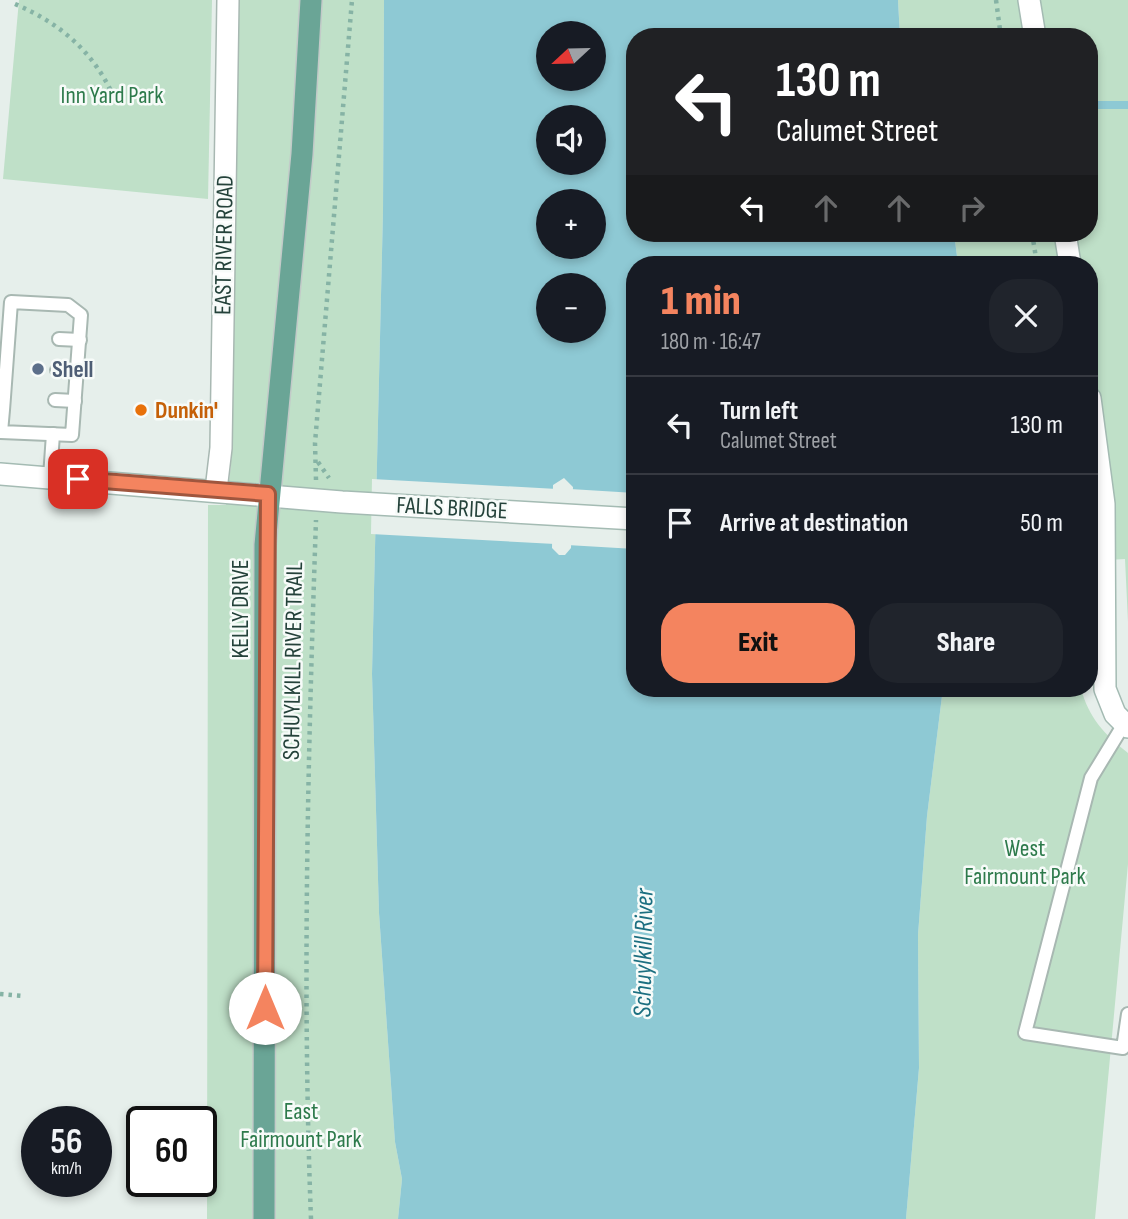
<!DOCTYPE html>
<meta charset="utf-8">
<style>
body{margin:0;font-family:"Sofia Sans Condensed",sans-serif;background:#20242c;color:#f1f3f6;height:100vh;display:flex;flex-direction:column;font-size:26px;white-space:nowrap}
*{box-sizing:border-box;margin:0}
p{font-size:23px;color:#9ea1a6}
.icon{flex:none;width:38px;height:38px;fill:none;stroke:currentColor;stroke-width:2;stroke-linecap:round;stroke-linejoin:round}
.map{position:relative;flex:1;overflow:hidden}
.sheet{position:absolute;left:626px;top:256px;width:472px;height:441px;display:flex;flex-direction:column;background:#171b24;border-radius:28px;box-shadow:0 4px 10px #0003}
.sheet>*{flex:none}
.hud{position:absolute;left:626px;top:28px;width:472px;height:214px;border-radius:28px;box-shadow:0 4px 10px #0003;background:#202124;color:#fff;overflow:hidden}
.needle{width:46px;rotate:248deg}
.tools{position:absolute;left:536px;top:21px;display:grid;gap:14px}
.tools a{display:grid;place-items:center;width:70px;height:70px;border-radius:50%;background:#171b24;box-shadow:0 4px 10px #0003;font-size:35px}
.speed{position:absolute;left:21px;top:1106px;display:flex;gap:14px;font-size:35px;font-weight:700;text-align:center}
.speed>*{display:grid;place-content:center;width:91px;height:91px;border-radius:50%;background:#171b24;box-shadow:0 4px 10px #0003;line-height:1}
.speed small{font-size:18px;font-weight:400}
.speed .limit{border:4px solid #111;border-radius:10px;background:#fff;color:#111}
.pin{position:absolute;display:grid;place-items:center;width:60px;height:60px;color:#fff;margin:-30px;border-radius:14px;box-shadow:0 4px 10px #0006}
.me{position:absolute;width:77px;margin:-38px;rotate:0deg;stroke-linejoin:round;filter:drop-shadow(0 0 5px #0008)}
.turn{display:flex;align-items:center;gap:24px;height:147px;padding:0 35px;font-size:32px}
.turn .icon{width:91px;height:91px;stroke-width:2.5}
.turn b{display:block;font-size:49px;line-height:60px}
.lanes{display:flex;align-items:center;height:66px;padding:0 35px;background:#0003;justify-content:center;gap:35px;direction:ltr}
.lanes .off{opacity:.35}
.round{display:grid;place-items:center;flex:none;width:74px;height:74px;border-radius:28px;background:#20242c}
.head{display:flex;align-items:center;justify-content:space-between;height:119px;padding:0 35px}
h1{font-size:42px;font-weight:800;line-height:52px;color:#f4845f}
.button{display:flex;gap:14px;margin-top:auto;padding:14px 35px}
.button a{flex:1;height:80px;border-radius:28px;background:#f4845f;color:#111;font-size:28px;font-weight:800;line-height:80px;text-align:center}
.button a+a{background:#20242c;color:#f1f3f6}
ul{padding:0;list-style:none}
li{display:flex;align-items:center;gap:21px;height:98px;padding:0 35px;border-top:2px solid #363941}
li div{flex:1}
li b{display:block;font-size:26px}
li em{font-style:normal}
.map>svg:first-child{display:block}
.green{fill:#bfe0c8}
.water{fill:#8ec9d4;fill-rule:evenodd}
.pier{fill:#e6efeb}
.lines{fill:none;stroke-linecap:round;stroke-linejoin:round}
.stream{stroke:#8ec9d4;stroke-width:8}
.lane-casing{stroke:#a8b8b2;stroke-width:16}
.street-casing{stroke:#a8b8b2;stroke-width:24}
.secondary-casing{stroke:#a4bbb3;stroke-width:24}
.primary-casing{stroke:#c2cac8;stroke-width:24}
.path{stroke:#86b3a5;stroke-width:4.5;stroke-dasharray:3.5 5;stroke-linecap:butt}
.lane{stroke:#fff;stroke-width:12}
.street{stroke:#fff;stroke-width:21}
.secondary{stroke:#fff;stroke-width:21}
.primary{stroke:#6aa596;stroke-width:21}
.route-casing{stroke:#9f563e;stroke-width:18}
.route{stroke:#f4845f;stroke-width:12}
.service-dot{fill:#5c6f8a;stroke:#f7fbf9;stroke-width:2.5}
.food-dot{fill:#e8710a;stroke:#f7fbf9;stroke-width:2.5}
.labels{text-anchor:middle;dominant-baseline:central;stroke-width:5;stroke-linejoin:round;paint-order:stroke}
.park-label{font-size:24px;fill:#2d7a4b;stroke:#f7fbf9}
.street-label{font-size:24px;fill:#24423a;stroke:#f7fbf9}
.service-label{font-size:24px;font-weight:bold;fill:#4e5e75;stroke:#f7fbf9;text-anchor:start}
.food-label{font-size:24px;font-weight:bold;fill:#c56008;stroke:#f7fbf9;text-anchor:start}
.water-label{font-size:26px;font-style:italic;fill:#1c6f80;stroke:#f7fbf9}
</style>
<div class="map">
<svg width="1128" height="1219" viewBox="0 0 1128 1219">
<rect width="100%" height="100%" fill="#e6efeb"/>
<!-- green -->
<g class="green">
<polygon points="19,0 212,0 208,199 3,179"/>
<polygon points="239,0 384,0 383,211 372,674 379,913 395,1142 402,1179 398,1219 207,1219 208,505 226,505 231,465"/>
<polygon points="898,0 1128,0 1128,622 1125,559 1090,561 1090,264 958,264 954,233 1090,233 1090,37 900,37"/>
<path d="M943,688H1081C1088,717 1105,735 1128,753V864L1095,1219H906L919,1068L918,935L927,816Z"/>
</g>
<!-- water -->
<path class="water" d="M384,0H898L900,37H635V233H954L958,264H635V688H943L927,816L918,935L919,1068L906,1219H398L402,1179L395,1142L379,913L372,674L383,211ZM548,33H593V79H548ZM548,117H593V163H548ZM548,201H593V247H548ZM548,285H593V331H548ZM564,478L573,487L571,548L565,555H559L552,548L553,485Z"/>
<!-- pier -->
<g class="pier">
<polygon points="372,479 557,489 555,544 371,534"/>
<polygon points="570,489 635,493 635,549 567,545"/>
</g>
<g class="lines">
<!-- stream -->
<polyline class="stream" points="1090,105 1128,105"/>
<!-- lane casing -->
<g class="lane-casing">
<g id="lane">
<polyline points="59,339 80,340"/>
<polyline points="57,370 77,371"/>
<polyline points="55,400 75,401"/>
<polyline points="0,410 3,410 4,397 11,302 68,305 81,315 72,435 1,432 3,410"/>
<polyline points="50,477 53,434"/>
<polyline points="1124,724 1091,778 1025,1033 1123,1048 1128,1014"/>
</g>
</g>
<!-- street casing -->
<g class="street-casing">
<polyline id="street" points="216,490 221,448 228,0"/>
</g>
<!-- secondary casing -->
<g class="secondary-casing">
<g id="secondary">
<polyline points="1029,0 1035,37"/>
<polyline points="1065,233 1070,264"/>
<polyline points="1090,398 1104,504 1105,689 1115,714 1128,727"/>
<polyline points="0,474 342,502 635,519"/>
</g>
</g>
<!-- primary casing -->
<g class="primary-casing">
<polyline id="primary" points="264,1219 265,545 302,154 311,0"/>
</g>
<!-- path -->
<g class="path">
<polyline points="996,0 1001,37"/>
<path d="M15,4C62,24 96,54 116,102"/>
<polyline points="1032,233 1037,264"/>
<polyline points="318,462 329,478"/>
<polyline points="316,480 315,443 352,0"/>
<polyline points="0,994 23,996"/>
<path d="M311,1219C302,986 308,753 316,520"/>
</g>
<!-- lane -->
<use href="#lane" class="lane"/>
<!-- street -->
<use href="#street" class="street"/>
<!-- secondary -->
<use href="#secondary" class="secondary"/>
<!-- primary -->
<use href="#primary" class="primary"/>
</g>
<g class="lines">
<!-- route casing -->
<g class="route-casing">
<polyline id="route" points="78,479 268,494 265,1008"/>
</g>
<!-- route -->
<use href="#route" class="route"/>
</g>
<!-- markers -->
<circle class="service-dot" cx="38" cy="369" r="7"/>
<circle class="food-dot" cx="141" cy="410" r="7"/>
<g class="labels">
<!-- park labels -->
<g class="park-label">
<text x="112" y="95">Inn Yard Park</text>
<text x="1025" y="848">West<tspan x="1025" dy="28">Fairmount Park</tspan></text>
<text x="301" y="1111">East<tspan x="301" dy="28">Fairmount Park</tspan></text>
</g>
<!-- street labels -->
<g class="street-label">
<text transform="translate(224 245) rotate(-89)">EAST RIVER ROAD</text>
<text transform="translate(452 508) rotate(3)">FALLS BRIDGE</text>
<text transform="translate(240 609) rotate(-90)">KELLY DRIVE</text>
<text transform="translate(293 661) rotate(-89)">SCHUYLKILL RIVER TRAIL</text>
</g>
<!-- service labels -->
<g class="service-label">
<text x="52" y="369">Shell</text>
</g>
<!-- food labels -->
<g class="food-label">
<text x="155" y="410">Dunkin'</text>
</g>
<!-- water labels -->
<g class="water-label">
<text transform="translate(644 953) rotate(-89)">Schuylkill River</text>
</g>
</g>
</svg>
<div class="tools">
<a><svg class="needle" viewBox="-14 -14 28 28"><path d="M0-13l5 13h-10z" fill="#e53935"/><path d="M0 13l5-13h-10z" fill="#9ea1a6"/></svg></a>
<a><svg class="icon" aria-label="sound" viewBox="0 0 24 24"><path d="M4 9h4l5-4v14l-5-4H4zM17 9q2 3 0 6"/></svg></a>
<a>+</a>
<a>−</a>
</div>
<div class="speed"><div>56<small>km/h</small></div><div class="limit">60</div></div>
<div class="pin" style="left:78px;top:479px;background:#d93025"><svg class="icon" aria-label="arrive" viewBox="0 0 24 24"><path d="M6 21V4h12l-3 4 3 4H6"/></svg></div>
<svg class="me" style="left:265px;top:1008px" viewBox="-20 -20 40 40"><circle r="19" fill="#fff"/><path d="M0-13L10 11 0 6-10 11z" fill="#f4845f"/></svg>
<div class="hud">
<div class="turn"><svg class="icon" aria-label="left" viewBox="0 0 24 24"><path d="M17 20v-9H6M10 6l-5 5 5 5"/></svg><div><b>130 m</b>Calumet Street</div></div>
<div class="lanes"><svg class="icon" aria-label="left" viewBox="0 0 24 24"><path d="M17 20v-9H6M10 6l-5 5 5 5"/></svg><svg class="icon off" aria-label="ahead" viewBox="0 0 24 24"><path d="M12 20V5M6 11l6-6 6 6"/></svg><svg class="icon off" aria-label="ahead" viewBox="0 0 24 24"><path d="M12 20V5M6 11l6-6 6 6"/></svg><svg class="icon off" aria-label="right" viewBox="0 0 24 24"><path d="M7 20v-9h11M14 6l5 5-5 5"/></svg></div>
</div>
<section class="sheet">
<div class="head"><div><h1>1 min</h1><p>180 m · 16:47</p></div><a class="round"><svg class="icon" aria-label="close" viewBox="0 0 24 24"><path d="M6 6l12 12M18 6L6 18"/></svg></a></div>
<ul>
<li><svg class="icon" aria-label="left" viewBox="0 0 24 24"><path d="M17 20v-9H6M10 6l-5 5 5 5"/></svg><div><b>Turn left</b><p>Calumet Street</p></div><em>130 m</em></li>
<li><svg class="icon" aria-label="arrive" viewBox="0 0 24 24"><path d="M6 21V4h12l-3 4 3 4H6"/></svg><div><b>Arrive at destination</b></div><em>50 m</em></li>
</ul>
<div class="button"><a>Exit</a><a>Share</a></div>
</section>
</div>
